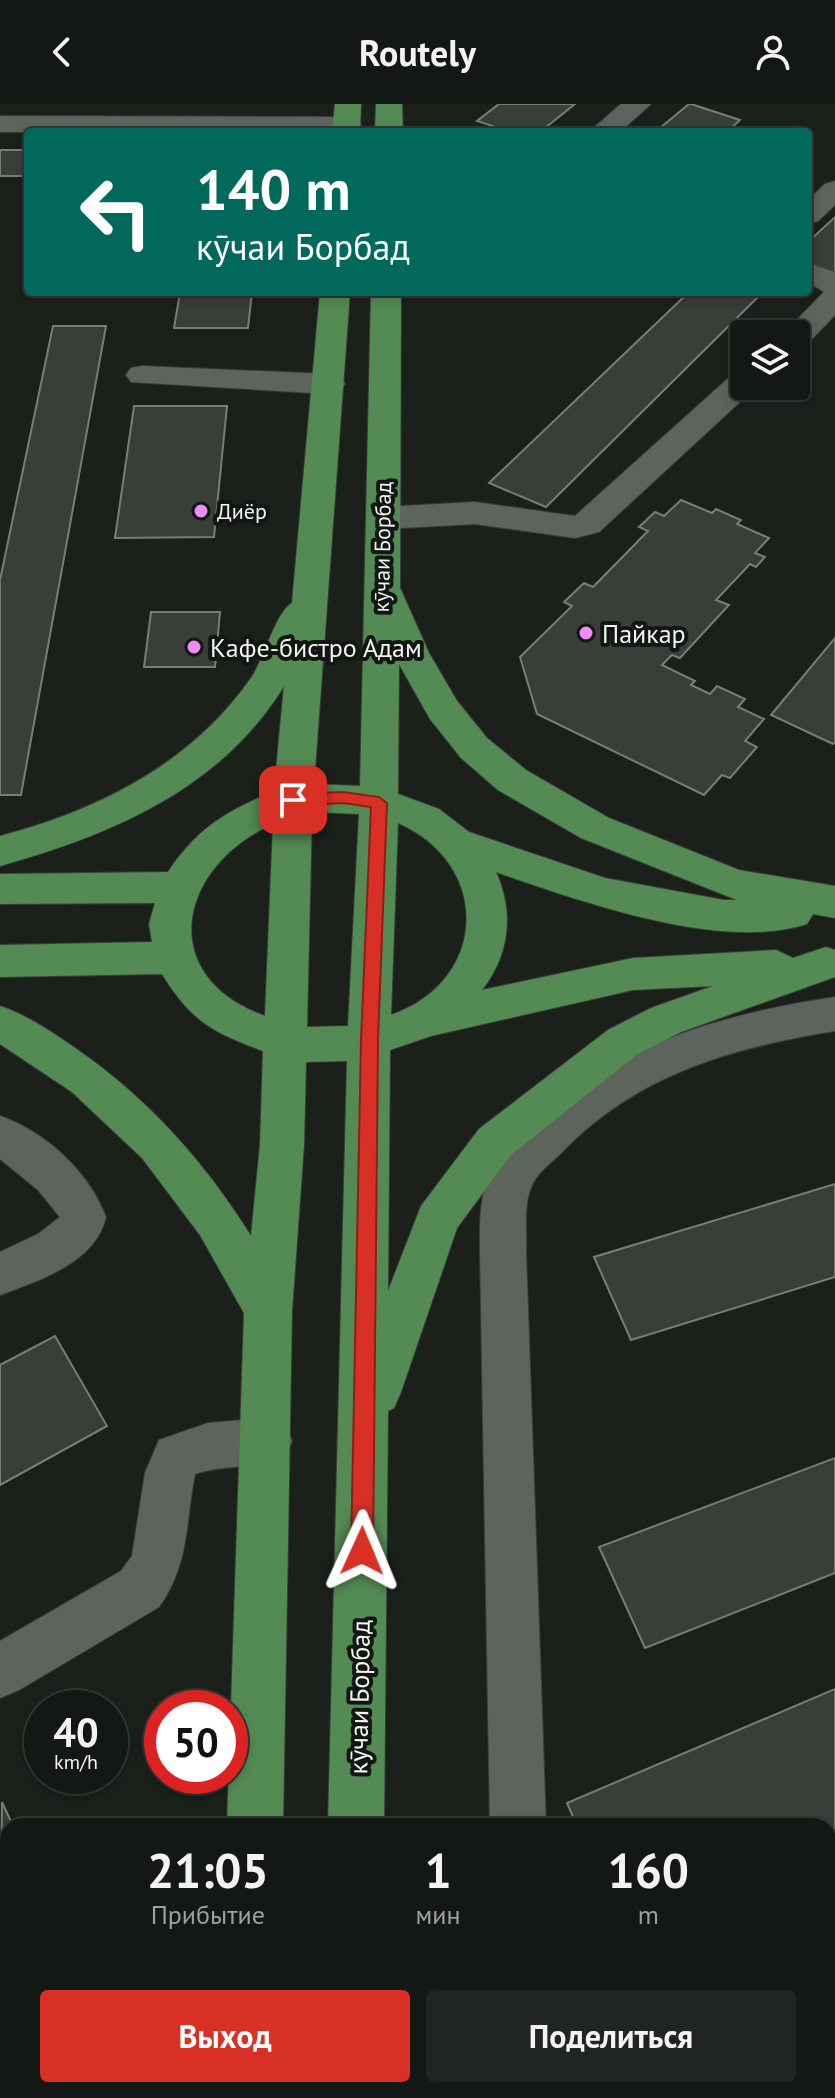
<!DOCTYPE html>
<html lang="ru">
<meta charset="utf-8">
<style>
body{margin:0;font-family:"PT Sans",sans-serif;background:#212522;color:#f1f3f6;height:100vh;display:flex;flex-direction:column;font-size:30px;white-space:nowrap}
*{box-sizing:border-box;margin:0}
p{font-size:26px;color:#9da0a0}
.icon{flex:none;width:44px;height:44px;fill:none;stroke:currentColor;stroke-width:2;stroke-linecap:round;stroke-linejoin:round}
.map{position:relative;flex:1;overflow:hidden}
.side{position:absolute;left:0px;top:1714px;width:836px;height:280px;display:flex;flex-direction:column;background:#141814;border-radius:24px 24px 0 0;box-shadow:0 4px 12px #0003,0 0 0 2px #333734}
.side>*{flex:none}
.top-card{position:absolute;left:24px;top:24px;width:788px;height:168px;border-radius:8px;box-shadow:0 4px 12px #0003,0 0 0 2px #333734;background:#00695c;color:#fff;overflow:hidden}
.buttons{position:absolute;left:730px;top:216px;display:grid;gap:16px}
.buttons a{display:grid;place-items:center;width:80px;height:80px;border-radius:8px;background:#141814;box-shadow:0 4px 12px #0003,0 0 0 2px #333734;font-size:40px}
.speed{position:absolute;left:24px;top:1586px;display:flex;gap:16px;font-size:40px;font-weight:700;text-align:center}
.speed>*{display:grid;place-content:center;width:104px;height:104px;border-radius:50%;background:#141814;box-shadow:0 4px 12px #0003,0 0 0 2px #333734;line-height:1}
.speed small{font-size:20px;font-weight:400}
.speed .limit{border:12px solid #d22;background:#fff;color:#111}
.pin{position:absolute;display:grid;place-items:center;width:68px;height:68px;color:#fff;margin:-34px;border-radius:16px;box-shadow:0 4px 12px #0006}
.me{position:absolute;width:88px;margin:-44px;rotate:1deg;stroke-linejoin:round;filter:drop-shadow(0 0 6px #0008)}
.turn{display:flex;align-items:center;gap:28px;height:168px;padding:0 40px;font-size:36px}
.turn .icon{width:104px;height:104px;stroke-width:2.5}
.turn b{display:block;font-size:56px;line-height:68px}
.eta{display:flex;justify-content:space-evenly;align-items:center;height:136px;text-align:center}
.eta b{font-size:48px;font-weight:700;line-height:56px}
.button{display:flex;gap:16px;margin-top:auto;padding:16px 40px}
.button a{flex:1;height:92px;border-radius:8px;background:#d93025;color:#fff;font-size:32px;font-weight:700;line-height:92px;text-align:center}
.button a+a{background:#212522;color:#f1f3f6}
header{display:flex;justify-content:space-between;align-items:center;height:104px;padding:0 40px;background:#141814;font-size:36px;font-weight:700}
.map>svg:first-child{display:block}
.building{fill:#393e39;stroke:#787e77;stroke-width:2}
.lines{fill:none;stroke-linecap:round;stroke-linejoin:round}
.minor-casing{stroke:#3a3e3a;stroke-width:2}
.major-casing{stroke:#3a3e3a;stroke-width:2}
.minor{fill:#5d635d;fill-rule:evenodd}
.major{fill:#548a54;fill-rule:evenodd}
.route{fill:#d93025;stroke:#8d1f18;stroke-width:2}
.poi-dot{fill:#ee8cf8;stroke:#121712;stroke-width:3}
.labels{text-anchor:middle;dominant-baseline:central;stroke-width:8;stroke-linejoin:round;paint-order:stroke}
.far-poi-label{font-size:22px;fill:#f2f5f2;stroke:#121712;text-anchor:start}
.far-street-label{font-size:22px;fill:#f2f5f2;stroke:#121712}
.poi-label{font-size:26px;fill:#f2f5f2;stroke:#121712;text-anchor:start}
.street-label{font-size:26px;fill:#f2f5f2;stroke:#121712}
</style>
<header><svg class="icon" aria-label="back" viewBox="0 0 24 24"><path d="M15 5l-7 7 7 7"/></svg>Routely<svg class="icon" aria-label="person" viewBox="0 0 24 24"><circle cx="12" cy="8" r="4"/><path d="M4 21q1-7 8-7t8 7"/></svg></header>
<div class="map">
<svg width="835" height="1994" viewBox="0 0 835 1994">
<rect width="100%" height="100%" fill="#1b201b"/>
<!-- building -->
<g class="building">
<polygon points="499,0 575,0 540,28 511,28 477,17"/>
<polygon points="689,0 691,0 740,16 727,28 655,28"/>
<rect x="0" y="46" width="28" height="26"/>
<polygon points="835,113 835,169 808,159 808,138"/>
<polygon points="180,188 252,188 248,224 174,224"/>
<polygon points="689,188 763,188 546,403 489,379"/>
<polygon points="53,222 106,222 21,691 0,691 0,476"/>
<polygon points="134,302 227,302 214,433 115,434"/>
<polygon points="681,396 712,409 716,405 741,416 737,420 769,434 755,449 765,453 756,463 750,460 716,496 729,501 680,554 672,551 662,561 695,577 691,581 710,590 717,582 745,595 738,603 764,615 745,637 757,643 730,674 722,671 704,691 537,610 520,553 572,502 564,498 584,479 593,483 648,427 639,423 655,408 664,412"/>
<polygon points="151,508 220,508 215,563 144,563"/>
<polygon points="835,534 835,638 833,640 771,611"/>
<polygon points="835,1080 835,1173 631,1236 594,1153"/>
<polygon points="55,1232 107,1322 0,1381 0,1261"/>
<polygon points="835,1354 835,1469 645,1544 599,1443"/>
<polygon points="835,1585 835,1736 828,1739 828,1722 577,1722 567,1699"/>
<polygon points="2,1698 13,1722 8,1722 8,1848 0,1853"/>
</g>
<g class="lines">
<!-- minor casing -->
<g class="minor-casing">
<g id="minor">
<polygon points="621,0 651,0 620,28 589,28"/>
<polygon points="0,12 347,13 357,15 361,21 352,28 0,28"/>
<polygon points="835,77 835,101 818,117 808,120 808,96 825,80"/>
<polygon points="808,159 835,168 835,211 807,240 796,242 796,230 783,230 824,188 808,178"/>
<polygon points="142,262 329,270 340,273 345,280 340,287 329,290 131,278 126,271 131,264"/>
<polygon points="744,268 744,282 755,284 599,428 575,434 475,420 383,425 371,422 366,414 371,406 383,403 475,398 575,412 733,270"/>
<path d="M835,893V927C734,943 639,970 565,1045C555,1056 538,1067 532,1081C523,1100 527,1127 526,1148L546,1722H490L480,1148C480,1126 479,1102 486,1081C495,1056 511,1041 529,1022C613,941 722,910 835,893Z"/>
<path d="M0,1012C46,1028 89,1068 106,1113C95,1159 40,1176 0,1191V1148L38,1130L60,1113L38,1086L0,1055Z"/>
<path d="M267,1314L285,1320L292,1337L285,1354C256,1365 224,1360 195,1370C185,1420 190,1459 159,1503L19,1586L0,1594V1537L121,1467L132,1452L145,1369L159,1336L208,1319Z"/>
<polygon points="84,1986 153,1986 150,1994 80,1994"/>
<polygon points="492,1986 555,1986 558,1991 556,1994 488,1994"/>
</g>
</g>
<!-- major casing -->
<g class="major-casing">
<g id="major">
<polygon points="335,0 361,0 360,28 332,28"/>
<polygon points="376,0 402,0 403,28 375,28"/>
<path d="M320,188H350L314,680L360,682L371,188H401L400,484L429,549L457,597L487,634L526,666L609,714L739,766L835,782V814L813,810L807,820C721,848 580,797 496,768C514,808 510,850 482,886L633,854L776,846L793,854L826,843L835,846V873L681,928L638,950L511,1051L457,1124L401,1288L394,1304L388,1307L384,1722H328L347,957L306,958L304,1041L292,1207L283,1722H227L244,1209L200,1131L142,1054L72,988L0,940V902C27,911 52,928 75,944C148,994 204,1057 251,1132L260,1041L263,947C212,928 192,918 162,870L0,873V841L152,838L149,820L155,799L0,800V770L168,768C198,723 226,708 274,687L284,582C221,685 111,731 0,762V732C99,706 191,660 251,574C264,556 275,509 292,499ZM399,560L430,615L461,654L498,686L581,734L737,796H724L605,774L469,728L439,705L398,690ZM312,708L359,710L348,922L307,923ZM398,719C492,760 489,877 391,911ZM273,720L265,912C154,872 178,762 273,720ZM713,882L651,904L608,926L479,1025L421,1102L388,1187L390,946L431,932L633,886Z"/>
<polygon points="217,1986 277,1986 278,1994 216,1994"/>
<polygon points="320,1986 380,1986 381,1994 319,1994"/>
</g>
</g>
<!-- minor -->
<use href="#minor" class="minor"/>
<!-- major -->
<use href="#major" class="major"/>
</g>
<!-- route -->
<polygon class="route" points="343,688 379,693 387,699 378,936 373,1447 370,1454 362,1457 354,1454 351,1447 361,936 371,703 343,699 293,702 285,696 293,690"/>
<!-- markers -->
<g class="poi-dot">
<circle cx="201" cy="407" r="8"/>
<circle cx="586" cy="529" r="8"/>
<circle cx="194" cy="543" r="8"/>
</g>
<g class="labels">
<!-- far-poi labels -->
<g class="far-poi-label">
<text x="217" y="407">Диëр</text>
</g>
<!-- far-street labels -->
<g class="far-street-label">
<text transform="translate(382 443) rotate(-89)">кӯчаи Борбад</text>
</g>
<!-- poi labels -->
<g class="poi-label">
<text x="602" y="529">Пайкар</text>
<text x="210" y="543">Кафе-бистро Адам</text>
</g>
<!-- street labels -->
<g class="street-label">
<text transform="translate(359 1593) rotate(-89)">кӯчаи Борбад</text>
</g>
</g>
</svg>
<div class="buttons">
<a><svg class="icon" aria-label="layers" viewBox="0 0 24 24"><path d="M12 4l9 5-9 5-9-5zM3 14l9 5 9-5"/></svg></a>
</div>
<div class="speed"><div>40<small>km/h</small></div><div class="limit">50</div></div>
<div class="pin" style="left:293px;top:696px;background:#d93025"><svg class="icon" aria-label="arrive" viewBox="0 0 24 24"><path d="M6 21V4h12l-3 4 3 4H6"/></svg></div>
<svg class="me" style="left:362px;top:1447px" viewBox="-20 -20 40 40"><path d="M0-17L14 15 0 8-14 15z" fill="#d93025" stroke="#fff" stroke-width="4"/></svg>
<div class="top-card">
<div class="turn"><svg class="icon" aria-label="left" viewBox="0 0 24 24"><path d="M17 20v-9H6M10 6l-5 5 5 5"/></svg><div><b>140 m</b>кӯчаи Борбад</div></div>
</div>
<section class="side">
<div class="eta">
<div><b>21:05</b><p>Прибытие</p></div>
<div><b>1</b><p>мин</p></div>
<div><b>160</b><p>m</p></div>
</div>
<div class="button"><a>Выход</a><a>Поделиться</a></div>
</section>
</div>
